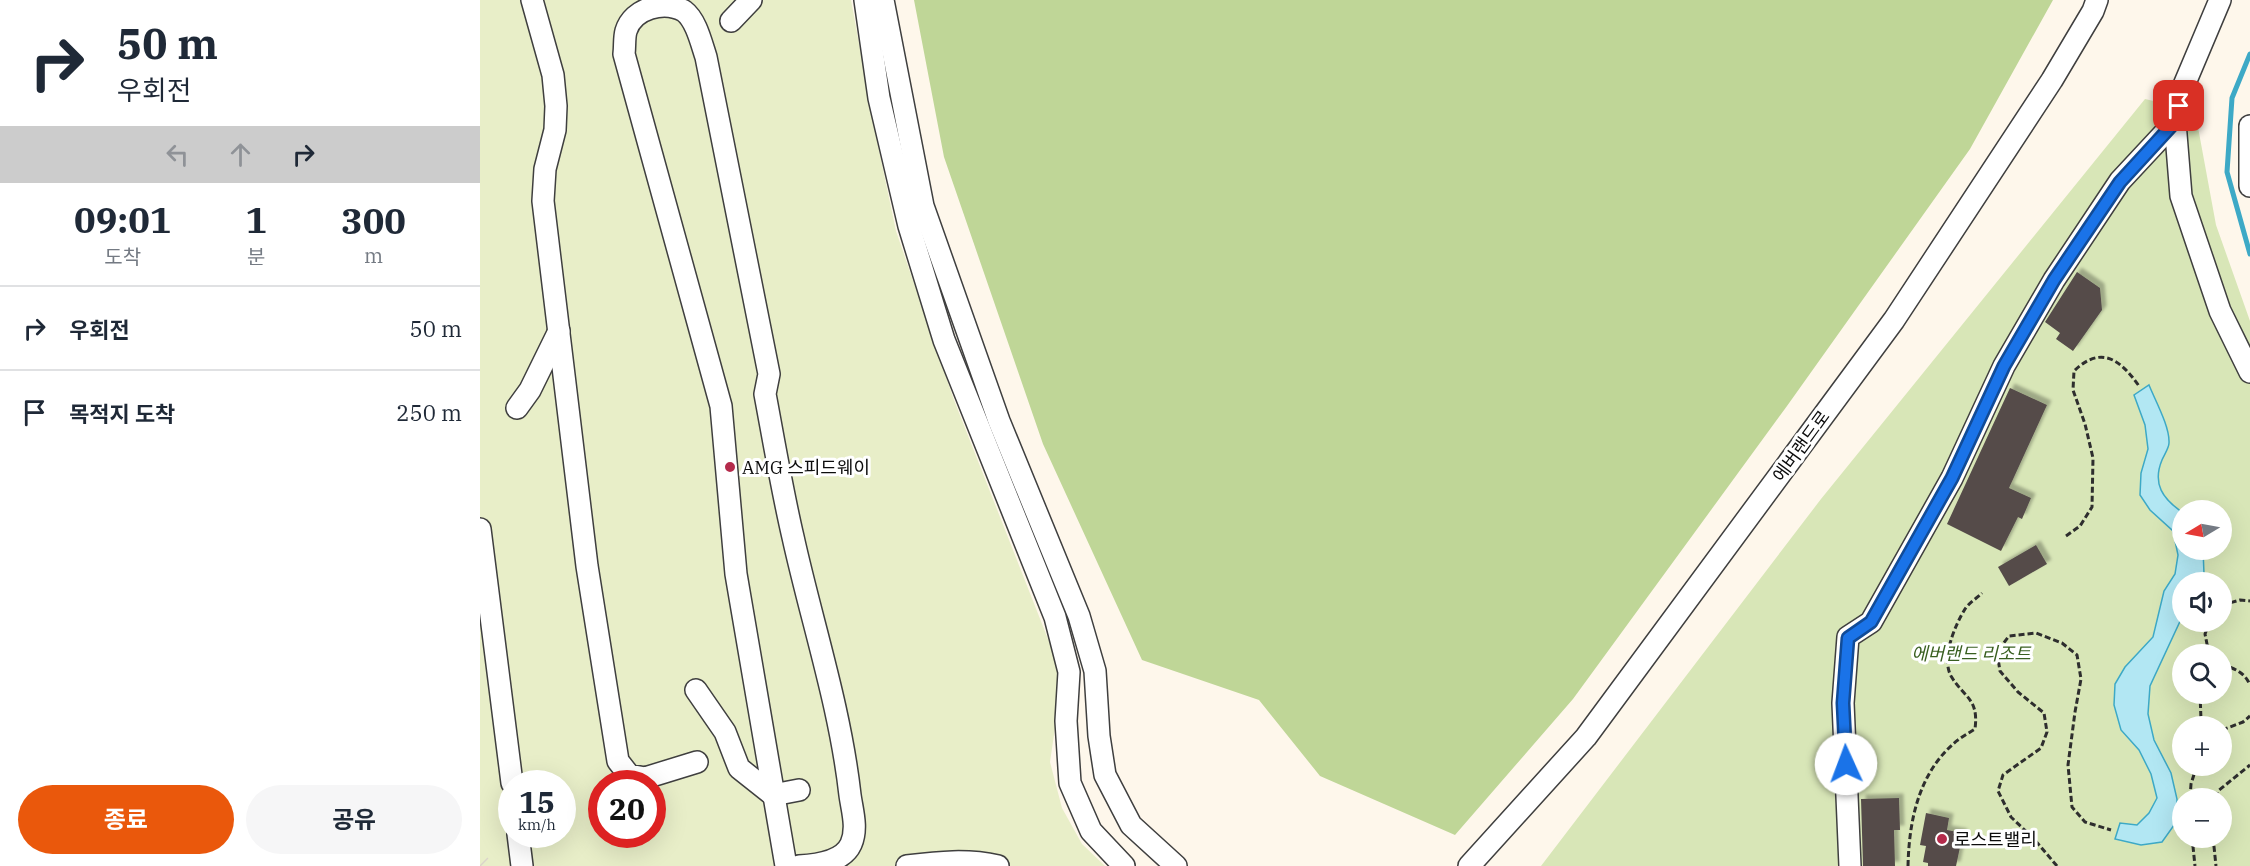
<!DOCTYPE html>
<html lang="ko">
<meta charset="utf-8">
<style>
body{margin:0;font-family:"IBM Plex Serif","Noto Sans KR",serif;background:#f6f6f7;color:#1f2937;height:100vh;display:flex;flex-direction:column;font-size:22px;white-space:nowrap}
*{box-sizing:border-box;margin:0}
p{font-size:20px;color:#747a83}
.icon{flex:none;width:33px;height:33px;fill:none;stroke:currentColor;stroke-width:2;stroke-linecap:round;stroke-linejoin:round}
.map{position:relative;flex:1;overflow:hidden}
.sheet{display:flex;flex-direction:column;background:#fff;width:480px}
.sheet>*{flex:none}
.hud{background:#fff;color:#1f2937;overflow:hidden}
.needle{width:39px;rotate:260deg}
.fabs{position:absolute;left:1692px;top:500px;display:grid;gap:12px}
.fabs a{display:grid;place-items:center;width:60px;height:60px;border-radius:50%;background:#fff;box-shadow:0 6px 24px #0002;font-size:30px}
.speed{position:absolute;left:18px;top:770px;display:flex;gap:12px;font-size:30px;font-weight:700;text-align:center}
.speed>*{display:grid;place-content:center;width:78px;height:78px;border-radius:50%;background:#fff;box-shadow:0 6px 24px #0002;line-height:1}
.speed small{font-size:15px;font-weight:400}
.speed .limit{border:9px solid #d22;background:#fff;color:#111}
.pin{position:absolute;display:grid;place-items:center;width:51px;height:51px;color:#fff;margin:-26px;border-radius:12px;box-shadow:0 3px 9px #0006}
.me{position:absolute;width:66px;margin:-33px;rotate:358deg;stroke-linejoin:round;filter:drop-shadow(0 0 4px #0008)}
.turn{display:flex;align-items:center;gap:21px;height:126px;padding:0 18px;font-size:27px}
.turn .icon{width:78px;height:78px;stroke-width:2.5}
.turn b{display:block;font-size:42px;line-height:51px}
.lanes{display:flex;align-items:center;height:57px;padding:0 18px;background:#0003;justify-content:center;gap:30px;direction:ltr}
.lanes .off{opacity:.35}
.eta{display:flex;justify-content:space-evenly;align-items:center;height:102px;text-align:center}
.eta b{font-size:36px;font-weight:700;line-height:42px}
.primary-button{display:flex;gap:12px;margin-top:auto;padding:12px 18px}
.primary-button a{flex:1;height:69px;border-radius:36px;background:#ea580c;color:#fff;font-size:24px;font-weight:700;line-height:69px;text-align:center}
.primary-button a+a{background:#f6f6f7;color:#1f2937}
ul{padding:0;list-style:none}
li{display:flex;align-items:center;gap:18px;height:84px;padding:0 18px;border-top:2px solid #e0e1e3}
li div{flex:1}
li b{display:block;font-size:22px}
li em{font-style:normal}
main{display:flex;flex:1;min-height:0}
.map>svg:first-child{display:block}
.green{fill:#d8e6b7;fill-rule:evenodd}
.forest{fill:#bfd697}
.pitch{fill:#e8eec8;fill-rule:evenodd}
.water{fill:#b2e7f3;stroke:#3da9c6;stroke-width:1.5}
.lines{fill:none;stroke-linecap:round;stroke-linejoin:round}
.stream{stroke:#3da9c6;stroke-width:5}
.building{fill:#544b49;filter:url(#shadow)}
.minor-tunnel{stroke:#dad4ca;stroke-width:21;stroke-dasharray:21 10;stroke-linecap:butt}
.minor-casing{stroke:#3f3f3f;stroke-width:24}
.path{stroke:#2e2e2e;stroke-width:3;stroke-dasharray:6 3;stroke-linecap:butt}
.minor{stroke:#fff;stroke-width:21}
.route-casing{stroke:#114b97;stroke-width:15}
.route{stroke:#1a73e8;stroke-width:10}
.poi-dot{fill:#b42b4b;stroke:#fff;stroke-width:2}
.labels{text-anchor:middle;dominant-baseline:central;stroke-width:6;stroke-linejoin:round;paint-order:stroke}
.street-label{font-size:18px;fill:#0c0c0c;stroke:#fff}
.poi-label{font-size:18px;fill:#0c0c0c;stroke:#fff;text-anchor:start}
.park-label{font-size:18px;font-style:italic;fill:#395f20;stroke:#fff}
</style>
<main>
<section class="sheet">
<div class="hud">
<div class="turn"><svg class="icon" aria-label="right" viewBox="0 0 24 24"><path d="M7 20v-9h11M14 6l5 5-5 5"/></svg><div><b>50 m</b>우회전</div></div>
<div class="lanes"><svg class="icon off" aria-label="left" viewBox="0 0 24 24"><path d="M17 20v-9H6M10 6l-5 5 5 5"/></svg><svg class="icon off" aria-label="ahead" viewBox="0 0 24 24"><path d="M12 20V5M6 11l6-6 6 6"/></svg><svg class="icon" aria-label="right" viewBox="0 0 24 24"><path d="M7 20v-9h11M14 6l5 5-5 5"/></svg></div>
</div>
<div class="eta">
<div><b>09:01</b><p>도착</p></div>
<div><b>1</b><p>분</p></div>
<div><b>300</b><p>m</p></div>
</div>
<ul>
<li><svg class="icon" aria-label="right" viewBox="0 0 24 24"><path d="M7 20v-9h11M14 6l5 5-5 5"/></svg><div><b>우회전</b></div><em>50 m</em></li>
<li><svg class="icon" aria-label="arrive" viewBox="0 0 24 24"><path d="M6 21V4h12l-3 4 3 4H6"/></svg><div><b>목적지 도착</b></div><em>250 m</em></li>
</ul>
<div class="primary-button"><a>종료</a><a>공유</a></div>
</section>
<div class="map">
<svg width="1770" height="866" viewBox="0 0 1770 866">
<defs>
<filter id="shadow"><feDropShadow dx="4.5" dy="-4.5" stdDeviation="1.5" flood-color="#0004"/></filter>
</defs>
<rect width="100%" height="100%" fill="#fef7eb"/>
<!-- green -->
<path class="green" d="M1665,99L1715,111L1736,225L1770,321V866H1061L1341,499ZM1702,510H1742V549H1702ZM1702,582H1742V621H1702ZM1702,654H1742V693H1702ZM1702,726H1742V765H1702ZM1702,798H1742V837H1702Z"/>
<!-- forest -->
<polygon class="forest" points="434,0 1573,0 1490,149 1307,406 1093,699 975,835 840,776 779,700 662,660 563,444 464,157"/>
<!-- pitch -->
<path class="pitch" d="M0,0H371L396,136L416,231L474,400L579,667L575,728L570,762L582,808L602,844L625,866H0ZM32,783H82V834H32ZM122,783H172V834H122Z"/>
<!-- water -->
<path class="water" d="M1669,385C1675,400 1690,427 1689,443C1689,448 1684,455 1682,460C1672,484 1683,499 1702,512V549H1723L1724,574L1720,582H1702V617L1670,686L1668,714L1674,740L1691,773L1697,799V821L1682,842L1661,845L1635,839L1640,823L1657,825L1669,813L1677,798L1671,774L1659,750L1641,730L1634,705L1635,684L1645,667L1673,637L1684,591L1695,574L1698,555L1693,531L1670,510L1660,495L1661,473L1668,449L1665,425L1654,395Z"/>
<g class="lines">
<!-- stream -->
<polyline class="stream" points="1770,54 1752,98 1747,172 1770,254"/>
</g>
<!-- building -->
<g class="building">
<polygon points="1597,272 1620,288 1622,310 1593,351 1576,339 1580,333 1565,322"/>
<polygon points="1530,388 1567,405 1529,488 1551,498 1542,519 1538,517 1521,551 1467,524"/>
<polygon points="1556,545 1567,564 1529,586 1518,567"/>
<polygon points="1419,798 1420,830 1414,830 1415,866 1383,866 1381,799"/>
<polygon points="1446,813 1469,818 1467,830 1483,833 1476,866 1448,866 1448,863 1443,862 1446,846 1440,845"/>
</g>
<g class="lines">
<!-- minor-tunnel -->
<polyline class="minor-tunnel" points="0,865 1,866"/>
<!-- minor casing -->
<g class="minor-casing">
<g id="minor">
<polyline points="52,0 73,75 76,106 75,130 65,169 63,201 107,566 138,761 149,775 165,778 217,762"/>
<polyline points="385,0 399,98 429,226 464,340 575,617 589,672 586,721 590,783 611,831 644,866"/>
<polyline points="403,0 443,206 519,421 599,616 615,671 619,736 625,775 651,825 696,866"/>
<polyline points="1740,0 1702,90 1695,122 1701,196 1740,311 1770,372"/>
<polyline points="251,21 271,0"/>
<polyline points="1770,126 1770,186"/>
<polyline points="37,408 50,390 79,331"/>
<polyline points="0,529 32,783"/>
<polyline points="216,690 245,732 259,768 293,795 319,790"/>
<polyline points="38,834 42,866"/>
<path d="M306,866L256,574L241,406L144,54C145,47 144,38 146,31C153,8 184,0 204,11C216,20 221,42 226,57L289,374L285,394C294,442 302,490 313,537C332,623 360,706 370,795C372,810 378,828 371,844C363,862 337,865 319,866"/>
<path d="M427,866C459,862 487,859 518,866"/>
<polyline points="989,866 1106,737 1414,320 1572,80 1613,11 1617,0"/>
<polyline points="1370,866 1363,703 1368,637 1391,622 1472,478 1524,366 1574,280 1640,181 1695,122"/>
</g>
</g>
<!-- path -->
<g class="path">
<path d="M1586,536L1600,526L1612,507L1613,458L1605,424L1593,390L1594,371C1621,345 1640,359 1659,386"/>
<polyline points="1742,605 1760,600 1770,601"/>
<polyline points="1729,654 1725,634 1730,621"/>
<path d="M1742,665C1755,668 1765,673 1770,685"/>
<polyline points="1720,693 1721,720 1724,726"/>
<polyline points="1742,730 1763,722 1770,716"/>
<polyline points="1710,798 1711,784 1717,765"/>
<polyline points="1736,798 1738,791 1770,765"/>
<polyline points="1712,837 1715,866"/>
<polyline points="1733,837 1736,866"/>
<path d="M1428,866C1429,822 1438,776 1472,745C1478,739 1487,734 1495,729C1499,698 1484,698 1471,676C1461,658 1475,625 1485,609C1489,603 1497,598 1502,593"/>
<polyline points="1577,866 1554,839 1531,817 1518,791 1523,775 1561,748 1567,732 1564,713 1538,692 1520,671 1517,652 1529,636 1556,633 1582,643 1597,655 1601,679 1595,712 1588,765 1592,807 1605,822 1631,830"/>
</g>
<!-- minor -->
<use href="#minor" class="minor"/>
</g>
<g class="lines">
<!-- route casing -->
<g class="route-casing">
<polyline id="route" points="1366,764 1363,703 1368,638 1391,622 1472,478 1524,366 1574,280 1640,182 1695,122 1699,106"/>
</g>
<!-- route -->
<use href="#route" class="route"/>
</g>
<!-- markers -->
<g class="poi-dot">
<circle cx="250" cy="467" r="6"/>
<circle cx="1462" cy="839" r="6"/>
</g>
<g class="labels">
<!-- street labels -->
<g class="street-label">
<text transform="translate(1321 446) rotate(-54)">에버랜드로</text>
</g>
<!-- poi labels -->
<g class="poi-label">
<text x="262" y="467">AMG 스피드웨이</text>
<text x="1474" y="839">로스트밸리</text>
</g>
<!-- park labels -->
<g class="park-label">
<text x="1491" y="653">에버랜드 리조트</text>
</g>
</g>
</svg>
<div class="fabs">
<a><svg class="needle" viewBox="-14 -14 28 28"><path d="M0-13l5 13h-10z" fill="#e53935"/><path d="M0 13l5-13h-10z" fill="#747a83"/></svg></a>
<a><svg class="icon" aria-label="sound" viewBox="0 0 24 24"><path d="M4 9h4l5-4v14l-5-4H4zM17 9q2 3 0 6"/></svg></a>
<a><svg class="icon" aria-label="search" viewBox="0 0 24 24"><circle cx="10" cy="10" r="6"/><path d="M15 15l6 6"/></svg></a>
<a>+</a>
<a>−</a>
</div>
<div class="speed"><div>15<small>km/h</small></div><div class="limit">20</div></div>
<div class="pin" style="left:1699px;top:106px;background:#d93025"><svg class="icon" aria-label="arrive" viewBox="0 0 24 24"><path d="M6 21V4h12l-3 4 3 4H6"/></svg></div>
<svg class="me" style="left:1366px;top:764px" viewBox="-20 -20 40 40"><circle r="19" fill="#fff"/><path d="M0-13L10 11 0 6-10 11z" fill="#1a73e8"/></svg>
</div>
</main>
